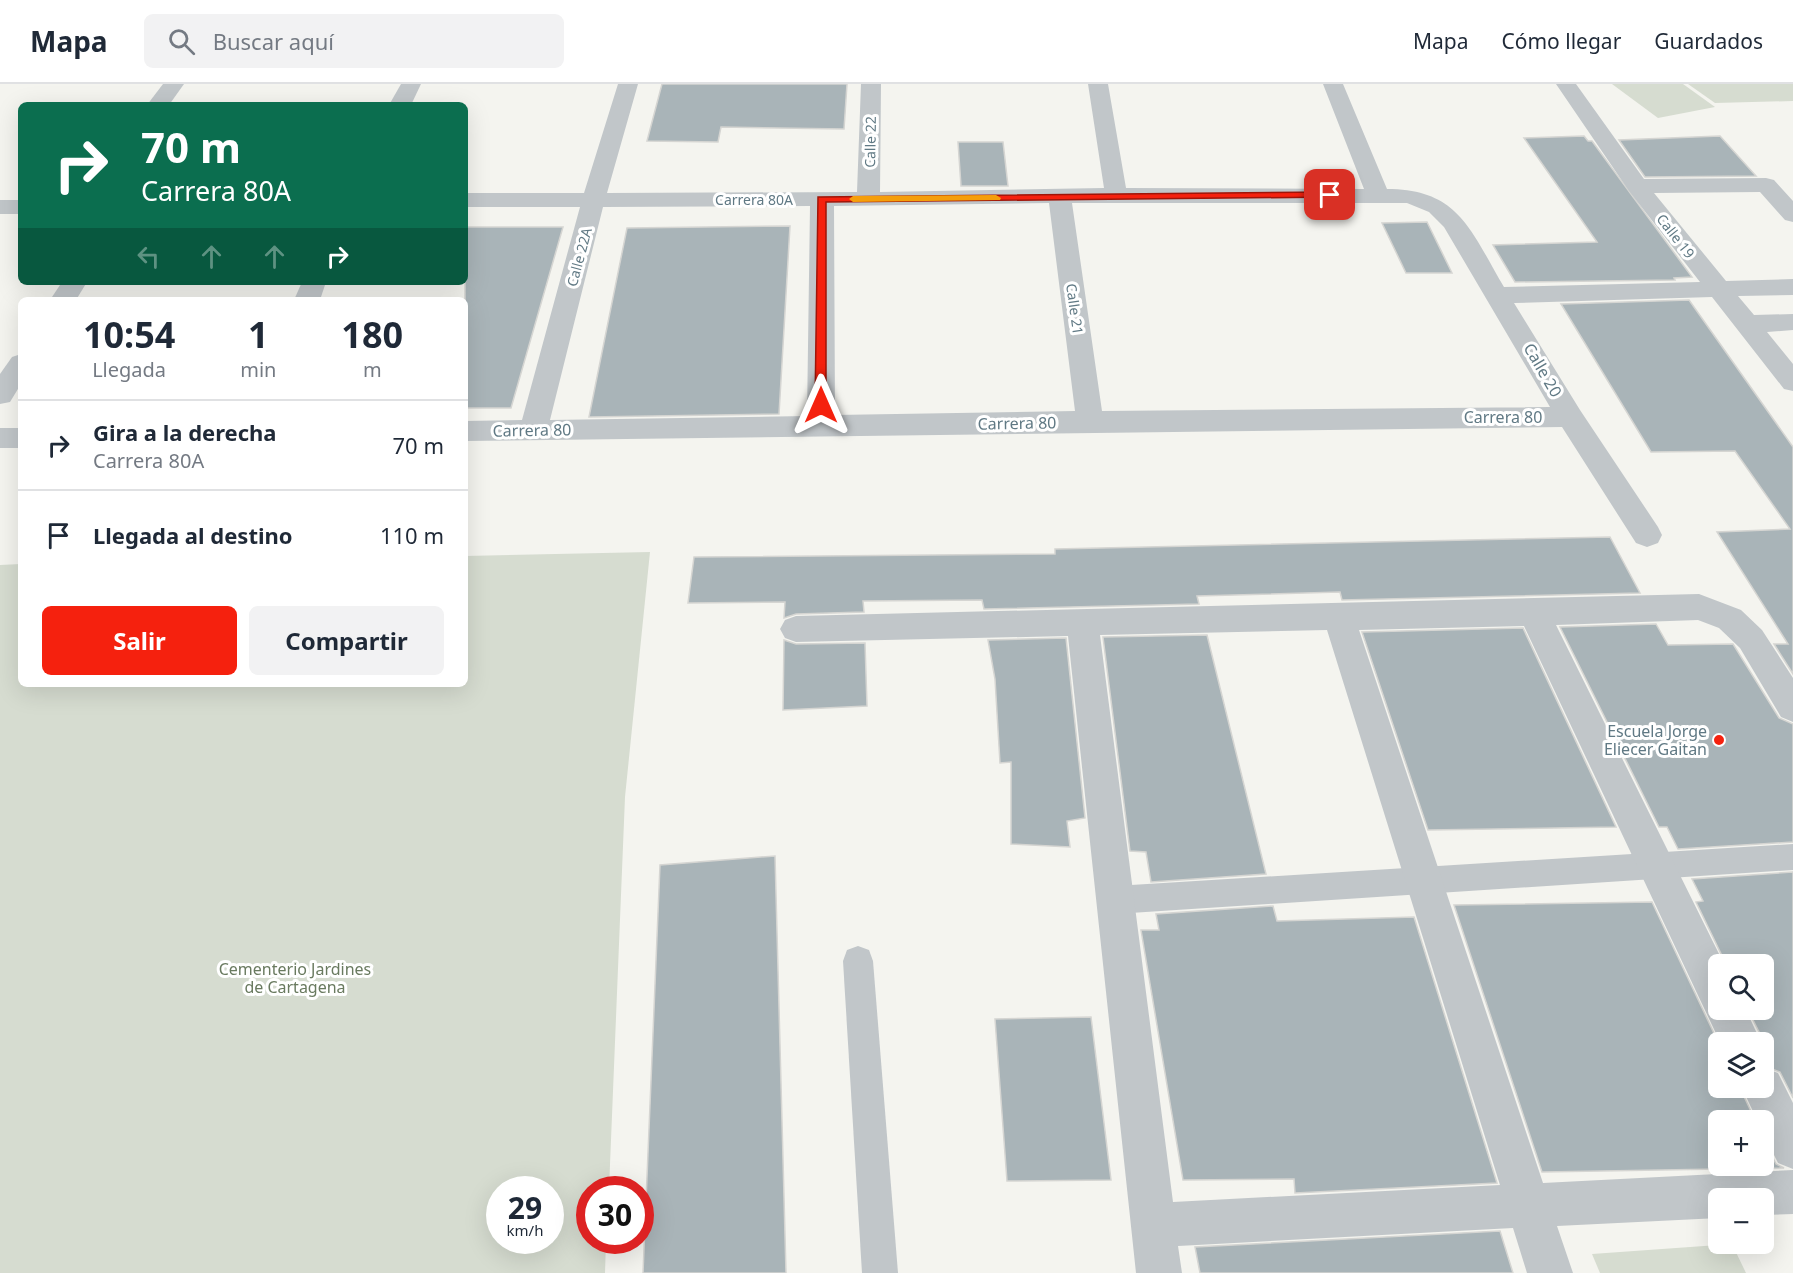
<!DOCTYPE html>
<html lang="es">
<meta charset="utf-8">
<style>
body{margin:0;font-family:"Noto Sans",sans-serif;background:#f2f2f3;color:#1f2937;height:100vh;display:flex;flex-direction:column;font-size:22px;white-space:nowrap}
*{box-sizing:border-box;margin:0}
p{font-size:20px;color:#747a83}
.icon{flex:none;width:33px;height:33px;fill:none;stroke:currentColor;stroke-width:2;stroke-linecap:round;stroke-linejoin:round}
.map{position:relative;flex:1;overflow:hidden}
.side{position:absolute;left:18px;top:213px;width:450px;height:390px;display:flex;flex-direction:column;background:#fff;border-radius:9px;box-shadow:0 6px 24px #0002}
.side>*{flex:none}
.hud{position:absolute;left:18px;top:18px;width:450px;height:183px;border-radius:9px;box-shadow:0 6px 24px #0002;background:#0b6e4f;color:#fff;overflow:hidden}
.controls{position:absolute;left:1708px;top:870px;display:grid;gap:12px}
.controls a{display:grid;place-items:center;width:66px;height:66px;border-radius:9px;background:#fff;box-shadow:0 6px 24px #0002;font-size:30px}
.speed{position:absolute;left:486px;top:1092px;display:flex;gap:12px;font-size:30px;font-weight:700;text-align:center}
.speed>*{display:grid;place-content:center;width:78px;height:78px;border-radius:50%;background:#fff;box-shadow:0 6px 24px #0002;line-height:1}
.speed small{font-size:15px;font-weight:400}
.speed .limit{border:9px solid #d22;background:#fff;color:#111}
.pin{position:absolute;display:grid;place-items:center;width:51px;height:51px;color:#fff;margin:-26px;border-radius:12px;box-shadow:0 3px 9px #0006}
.me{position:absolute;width:66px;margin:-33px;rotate:0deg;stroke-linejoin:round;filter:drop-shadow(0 0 4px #0008)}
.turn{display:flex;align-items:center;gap:21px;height:126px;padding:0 24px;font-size:27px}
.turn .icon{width:78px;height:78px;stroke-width:2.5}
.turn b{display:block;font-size:42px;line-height:51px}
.lanes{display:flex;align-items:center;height:57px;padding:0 24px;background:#0003;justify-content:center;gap:30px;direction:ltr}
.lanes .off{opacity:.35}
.eta{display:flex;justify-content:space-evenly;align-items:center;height:102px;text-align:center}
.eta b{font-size:36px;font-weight:700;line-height:42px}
.primary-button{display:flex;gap:12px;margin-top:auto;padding:12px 24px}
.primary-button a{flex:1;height:69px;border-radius:9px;background:#f5210e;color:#fff;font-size:24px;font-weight:700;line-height:69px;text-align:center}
.primary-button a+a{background:#f2f2f3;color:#1f2937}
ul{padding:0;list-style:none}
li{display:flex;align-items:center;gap:18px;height:90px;padding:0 24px;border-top:2px solid #e0e1e3}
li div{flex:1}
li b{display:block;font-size:22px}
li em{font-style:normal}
header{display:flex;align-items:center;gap:36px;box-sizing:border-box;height:84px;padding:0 30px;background:#fff;border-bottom:2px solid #e0e1e3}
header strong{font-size:28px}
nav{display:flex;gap:33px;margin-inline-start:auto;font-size:21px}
.search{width:420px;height:54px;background:#f2f2f3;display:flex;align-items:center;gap:15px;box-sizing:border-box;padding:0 21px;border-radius:9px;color:#747a83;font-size:22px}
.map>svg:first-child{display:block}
.green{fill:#d6dcd0;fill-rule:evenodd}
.building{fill:#a9b4b8;stroke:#d5d5d2;stroke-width:1.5}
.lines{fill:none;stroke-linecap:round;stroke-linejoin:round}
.lane{fill:#c1c6c9;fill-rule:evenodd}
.street{fill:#c1c6c9;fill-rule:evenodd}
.route{fill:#f5210e;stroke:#9f1509;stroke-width:1.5}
.slow{fill:#f59e0b}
.poi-dot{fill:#f5210e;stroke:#fff;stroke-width:2}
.labels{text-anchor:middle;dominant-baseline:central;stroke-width:6;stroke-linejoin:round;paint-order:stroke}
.far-street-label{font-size:14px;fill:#607984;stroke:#fff}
.street-label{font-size:16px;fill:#607984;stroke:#fff}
.poi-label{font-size:16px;fill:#607984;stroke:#fff;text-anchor:end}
.park-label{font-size:16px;fill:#697a5f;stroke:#fff}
</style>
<header>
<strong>Mapa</strong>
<div class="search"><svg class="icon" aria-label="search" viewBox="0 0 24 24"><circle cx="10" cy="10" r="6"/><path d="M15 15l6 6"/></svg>Buscar aquí</div>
<nav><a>Mapa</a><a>Cómo llegar</a><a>Guardados</a></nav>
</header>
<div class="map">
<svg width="1793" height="1189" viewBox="0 0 1793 1189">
<rect width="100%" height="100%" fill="#f4f4ef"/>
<!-- green -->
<g class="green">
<polygon points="1612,0 1683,0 1715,23 1658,34"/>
<polygon points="1688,0 1793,0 1793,17 1715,19"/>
<path d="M650,468L625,713L609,1105L590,1106V1156L606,1157L605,1189H0V481L21,480V600H465V472ZM500,1106H550V1156H500Z"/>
<polygon points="1732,1160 1746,1189 1600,1189 1592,1170"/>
</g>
<!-- building -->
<g class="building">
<polygon points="662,0 847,0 844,45 721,43 718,58 647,57"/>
<polygon points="1584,52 1588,57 1592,57 1692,193 1674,194 1675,196 1515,198 1493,161 1597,158 1524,54"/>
<polygon points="1720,52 1756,92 1645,93 1619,56"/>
<polygon points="958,58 1003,58 1008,102 961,102"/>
<polygon points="1427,138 1452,189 1406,189 1382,139"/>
<polygon points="790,142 779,330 589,333 627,144"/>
<polygon points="465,143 563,143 511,324 465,324"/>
<polygon points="1689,216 1793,363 1793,590 1774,560 1788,560 1717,448 1790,445 1735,367 1651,368 1561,220"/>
<polygon points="1610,453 1640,509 1342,516 1340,508 1197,512 1199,520 984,525 982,516 863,517 864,528 796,530 784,534 785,518 688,519 694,473 1055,470 1055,465"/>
<polygon points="1656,540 1668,561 1733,560 1779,634 1793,640 1793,758 1678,765 1667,743 1659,743 1560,543"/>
<polygon points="1523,544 1616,743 1428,746 1362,548"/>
<polygon points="1207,551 1266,790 1151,798 1146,768 1130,767 1103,553"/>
<polygon points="1066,554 1085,734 1067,737 1070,763 1011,760 1011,678 1000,679 995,595 988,556"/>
<polygon points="784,556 796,560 865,559 867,622 783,626"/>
<polygon points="775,772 786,1189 643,1189 660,781"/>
<polygon points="1793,788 1793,1014 1780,988 1764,982 1764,958 1748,926 1764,926 1764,880 1726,880 1696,818 1703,817 1692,795"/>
<polygon points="1652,818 1719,960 1719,1004 1740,1004 1755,1036 1719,1036 1719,1082 1764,1082 1764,1056 1776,1080 1784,1084 1542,1088 1454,821"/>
<polygon points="1273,822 1277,837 1414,833 1497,1099 1295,1109 1294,1095 1183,1096 1141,846 1159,846 1156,830"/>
<polygon points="1091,933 1111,1096 1007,1097 995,935"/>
<polygon points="1500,1147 1513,1189 1200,1189 1195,1163"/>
</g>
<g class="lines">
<!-- lane -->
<g class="lane">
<polygon points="1793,760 1793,786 1115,830 1105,826 1100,816 1105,806 1115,802"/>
<polygon points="858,862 869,866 873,877 898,1189 862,1189 843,877 847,866"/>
</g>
<!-- street -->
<g class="street">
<polygon points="163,0 184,0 169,21 147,21"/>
<polygon points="401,0 421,0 411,21 389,21"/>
<path d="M618,0H638L607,109L857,108L861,0H881L880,108L1104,104L1088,0H1108L1126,104L1364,105L1323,0H1343L1387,105C1460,105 1471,148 1504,203L1700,198L1629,107L1556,0H1576L1644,95L1766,94L1774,96L1793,117V138L1785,136L1760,108L1654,109L1726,197L1793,195V211L1738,212L1754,231L1793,230V246L1767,248L1793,280V307L1784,305L1712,213L1514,219L1580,326L1658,443L1662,451L1658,459L1647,463L1636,459L1562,343L465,357V337L522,336L580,123H465V109H584ZM1049,119L1075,327L835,331L834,122ZM1072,119H1407L1429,128L1444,143L1550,323L1102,327ZM810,122L807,332L550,336L603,123Z"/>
<rect x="0" y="116" width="21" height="14"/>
<polygon points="62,198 87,198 76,216 50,216"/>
<polygon points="302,198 326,198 320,216 294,216"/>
<polygon points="21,270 21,300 10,318 0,320 0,290 12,273"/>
<rect x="0" y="344" width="21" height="20"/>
<path d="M1699,510L1741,526L1762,546L1793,594V638L1781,633L1740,564L1719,544L1698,536L1556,541L1724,880H1719V926H1746L1761,958H1720L1524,542L1359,546L1543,1099L1793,1086V1130L1764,1131V1114H1719V1134L1557,1142L1573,1189H1527L1513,1144L1178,1162L1182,1189H1136L1068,552L796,558L785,554L780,545L785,536L796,532ZM1327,546L1500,1101L1173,1118L1100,551Z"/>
<polygon points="1764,984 1778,989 1793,1019 1793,1085 1778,1079 1764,1051 1764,1036 1757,1036 1742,1004 1764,1004"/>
</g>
</g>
<!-- route -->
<polygon class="route" points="1330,108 1334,109 1334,113 826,118 826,321 821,325 815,321 818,113"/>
<!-- slow -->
<polygon class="slow" points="996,111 1001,114 1000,116 853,118 849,115 853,112"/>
<!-- markers -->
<circle class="poi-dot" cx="1719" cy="656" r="6"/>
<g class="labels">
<!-- far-street labels -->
<g class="far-street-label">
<text transform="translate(870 58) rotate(-89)">Calle 22</text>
<text x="754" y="115">Carrera 80A</text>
<text transform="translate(1676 152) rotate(52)">Calle 19</text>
<text transform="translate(579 173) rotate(-75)">Calle 22A</text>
<text transform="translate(1075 225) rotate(82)">Calle 21</text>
</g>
<!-- street labels -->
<g class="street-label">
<text transform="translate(1543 286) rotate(60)">Calle 20</text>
<text x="1503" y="333">Carrera 80</text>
<text transform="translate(1017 339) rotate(-1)">Carrera 80</text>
<text transform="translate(532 346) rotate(-1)">Carrera 80</text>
</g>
<!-- poi labels -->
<g class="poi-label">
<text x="1707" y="647">Escuela Jorge<tspan x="1707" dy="18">Eliecer Gaitan</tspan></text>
</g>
<!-- park labels -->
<g class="park-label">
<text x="295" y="885">Cementerio Jardines<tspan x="295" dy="18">de Cartagena</tspan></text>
</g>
</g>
</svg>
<div class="controls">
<a><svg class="icon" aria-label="search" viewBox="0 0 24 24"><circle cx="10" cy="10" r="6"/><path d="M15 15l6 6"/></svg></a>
<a><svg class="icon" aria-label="layers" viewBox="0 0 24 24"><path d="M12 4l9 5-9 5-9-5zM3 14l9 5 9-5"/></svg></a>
<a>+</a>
<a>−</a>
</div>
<div class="speed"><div>29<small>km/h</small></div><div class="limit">30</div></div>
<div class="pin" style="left:1330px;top:111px;background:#d93025"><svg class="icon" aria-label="arrive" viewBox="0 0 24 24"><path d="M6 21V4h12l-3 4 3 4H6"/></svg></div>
<svg class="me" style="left:821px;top:321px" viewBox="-20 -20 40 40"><path d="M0-17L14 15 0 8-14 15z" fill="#f5210e" stroke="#fff" stroke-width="4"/></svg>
<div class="hud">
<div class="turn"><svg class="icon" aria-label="right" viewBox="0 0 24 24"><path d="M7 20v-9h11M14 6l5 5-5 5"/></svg><div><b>70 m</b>Carrera 80A</div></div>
<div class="lanes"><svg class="icon off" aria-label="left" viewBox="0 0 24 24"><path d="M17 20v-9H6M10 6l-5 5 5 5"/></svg><svg class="icon off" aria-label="ahead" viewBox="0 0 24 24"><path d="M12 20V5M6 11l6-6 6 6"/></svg><svg class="icon off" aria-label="ahead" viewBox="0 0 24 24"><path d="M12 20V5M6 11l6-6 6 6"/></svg><svg class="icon" aria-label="right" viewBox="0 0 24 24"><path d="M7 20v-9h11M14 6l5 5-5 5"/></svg></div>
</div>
<section class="side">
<div class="eta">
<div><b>10:54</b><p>Llegada</p></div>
<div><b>1</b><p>min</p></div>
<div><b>180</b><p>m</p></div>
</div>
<ul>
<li><svg class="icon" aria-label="right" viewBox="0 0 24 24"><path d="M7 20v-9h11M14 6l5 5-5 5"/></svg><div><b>Gira a la derecha</b><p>Carrera 80A</p></div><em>70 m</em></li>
<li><svg class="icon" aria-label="arrive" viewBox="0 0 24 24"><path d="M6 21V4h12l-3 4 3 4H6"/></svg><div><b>Llegada al destino</b></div><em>110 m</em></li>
</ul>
<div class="primary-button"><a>Salir</a><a>Compartir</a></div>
</section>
</div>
